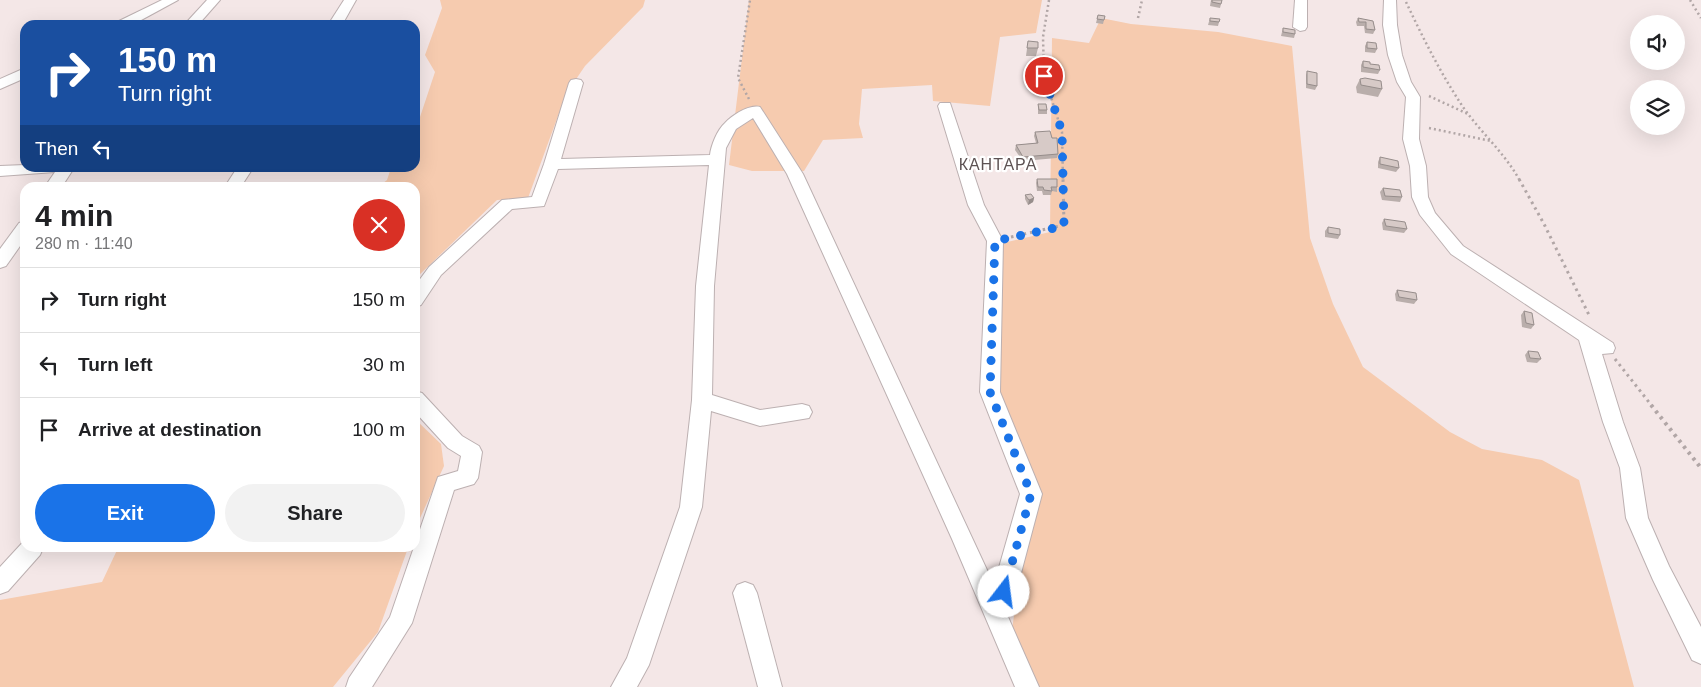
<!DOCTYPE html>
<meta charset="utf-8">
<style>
body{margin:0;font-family:Helvetica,sans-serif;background:#f2f2f2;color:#202124;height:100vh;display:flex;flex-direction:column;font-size:19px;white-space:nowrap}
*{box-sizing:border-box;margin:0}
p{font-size:16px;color:#757577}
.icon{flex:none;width:28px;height:28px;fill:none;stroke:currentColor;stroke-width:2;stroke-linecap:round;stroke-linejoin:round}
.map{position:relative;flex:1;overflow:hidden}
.side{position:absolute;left:20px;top:182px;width:400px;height:370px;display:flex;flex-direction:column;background:#fff;border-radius:15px;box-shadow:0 5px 20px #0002}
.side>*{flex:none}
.guide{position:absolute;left:20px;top:20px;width:400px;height:152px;border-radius:15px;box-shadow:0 5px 20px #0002;background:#1a4fa0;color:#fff;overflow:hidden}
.buttons{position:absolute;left:1630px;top:15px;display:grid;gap:10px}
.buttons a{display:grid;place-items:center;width:55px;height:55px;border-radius:50%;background:#fff;box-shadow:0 5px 20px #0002;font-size:25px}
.pin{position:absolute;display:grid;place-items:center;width:42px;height:42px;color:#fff;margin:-21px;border:2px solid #fff;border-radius:50%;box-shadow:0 1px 5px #0007}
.me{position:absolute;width:55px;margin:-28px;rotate:15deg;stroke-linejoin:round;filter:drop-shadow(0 0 4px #0008)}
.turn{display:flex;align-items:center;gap:18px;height:105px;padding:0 15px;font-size:22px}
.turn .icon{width:65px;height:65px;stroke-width:2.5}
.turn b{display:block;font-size:35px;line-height:42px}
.then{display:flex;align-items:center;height:48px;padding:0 15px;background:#0003;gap:10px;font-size:19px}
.round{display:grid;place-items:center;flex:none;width:52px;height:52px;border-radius:26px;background:#f2f2f2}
.headline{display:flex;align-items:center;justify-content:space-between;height:85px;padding:0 15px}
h1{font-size:30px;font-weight:600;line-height:38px}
.cta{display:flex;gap:10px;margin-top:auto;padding:10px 15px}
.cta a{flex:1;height:58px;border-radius:30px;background:#1a73e8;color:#fff;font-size:20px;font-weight:600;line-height:58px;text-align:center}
.cta a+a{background:#f2f2f2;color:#202124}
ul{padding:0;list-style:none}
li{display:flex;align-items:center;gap:15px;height:65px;padding:0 15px;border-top:1px solid #e0e0e0}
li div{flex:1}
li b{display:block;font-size:19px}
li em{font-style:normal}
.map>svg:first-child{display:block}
.green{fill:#f6cbaf}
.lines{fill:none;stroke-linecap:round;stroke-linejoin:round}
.minor-casing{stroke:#bcb0b1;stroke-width:2}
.path-far2{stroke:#b1a6a6;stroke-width:2.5;stroke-dasharray:2 3;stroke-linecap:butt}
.path-far1{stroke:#b1a6a6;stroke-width:3;stroke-dasharray:2.5 4;stroke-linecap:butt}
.path{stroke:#b1a6a6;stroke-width:4;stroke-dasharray:3 4.5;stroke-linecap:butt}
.minor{fill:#fff;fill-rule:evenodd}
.wall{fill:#b9aeab}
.shaded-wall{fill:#968d8b}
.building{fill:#d7cac7;stroke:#968d8b}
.route{stroke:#1a73e8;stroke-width:9;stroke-dasharray:0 16.2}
.labels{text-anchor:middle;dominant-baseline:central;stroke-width:4.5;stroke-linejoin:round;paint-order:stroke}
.neighbourhood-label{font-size:16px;letter-spacing:1px;fill:#5d5253;stroke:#fff}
</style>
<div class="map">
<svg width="1701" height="687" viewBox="0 0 1701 687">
<rect width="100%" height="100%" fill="#f4e7e7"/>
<!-- green -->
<g class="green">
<polygon points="440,0 645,0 643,7 585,66 566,94 528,198 497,200 415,279 415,188 377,188 387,180 391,168 415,168 415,132 435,72 425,55 442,8"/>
<polygon points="749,0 1042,0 1036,33 1000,37 990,106 933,101 932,85 862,89 859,124 863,138 823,140 804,171 752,171 729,165"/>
<polygon points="1101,18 1131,24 1218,32 1292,46 1310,238 1333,304 1363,367 1450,432 1482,449 1542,460 1579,480 1634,687 1033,687 1011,637 1031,494 997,386 1003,243 1050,232 1052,38 1089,43"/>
<polygon points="415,419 441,444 444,466 415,529"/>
<polygon points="118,548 408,548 378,632 333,687 0,687 0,600 102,582"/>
</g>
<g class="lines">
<!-- minor casing -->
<g class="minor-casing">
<g id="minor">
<polygon points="162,0 178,0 132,25 115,25 117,22"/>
<polygon points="207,0 220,0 198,25 184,25"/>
<polygon points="344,0 356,0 342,25 328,25"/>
<polygon points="1295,0 1307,0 1307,27 1305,30 1300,31 1293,27"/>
<polygon points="1384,0 1396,0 1397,25 1402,55 1411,82 1420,97 1419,139 1426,166 1428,197 1435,213 1463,246 1613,343 1615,348 1613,353 1602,354 1623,422 1640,468 1648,518 1669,566 1701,627 1701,664 1692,660 1653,580 1626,518 1620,468 1603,422 1579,340 1451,254 1420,215 1412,197 1410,166 1403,139 1406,97 1397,82 1388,55 1383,25"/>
<polygon points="25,68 25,78 0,89 0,79"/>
<path d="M576,79L581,80L583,83L561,159L710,155C711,146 717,130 725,123C732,115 750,104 760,107L803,174L994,585L1020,494L980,392L987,241L968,205L938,106L940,103H950L984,205L1003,241L1000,392L1042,494L1016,592L1005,610L1039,687H1015L952,539L787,174L753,118L736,129L726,148L714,286L712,395L760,410L802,404L809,406L812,412L809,418L760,426L711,411L702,507L649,665L637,687H611L627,658L680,507L692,400L696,286L709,165L558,169L544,206L512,209L441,275L421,305L415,307V286L429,267L502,200L532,197L544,164L569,83L571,80Z"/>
<polygon points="25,165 25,168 74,168 61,188 44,188 55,172 0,176 0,166"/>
<polygon points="237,168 253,168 240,188 224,188"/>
<polygon points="25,221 25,239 6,266 0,268 0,249 19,223"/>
<polygon points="415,391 422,393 462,436 479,446 482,452 478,478 474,484 454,490 412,623 372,687 346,687 349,678 390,617 438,477 458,471 461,456 448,448 415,412"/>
<polygon points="24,541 25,548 43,548 40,555 8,591 0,594 0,567"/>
<polygon points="745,582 753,585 757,593 782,687 758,687 733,593 737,585"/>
</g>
</g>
<!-- path-far2 -->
<g class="path-far2">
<polyline points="1049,0 1043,37 1044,75 1062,132 1063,181"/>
<polyline points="1690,0 1701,18"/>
<path d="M1406,2C1423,38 1441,74 1463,107C1481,133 1505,153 1520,181"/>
<polyline points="1138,18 1142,0"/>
<polyline points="1429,96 1468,114"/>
<polyline points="749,99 738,78 750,0"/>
<polyline points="1429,128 1491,141"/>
</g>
<!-- path-far1 -->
<g class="path-far1">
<polyline points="1519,179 1544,224 1590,317"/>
<polyline points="1011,237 1064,225 1063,179"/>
<polyline points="1615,359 1652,406"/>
</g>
<!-- path -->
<polyline class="path" points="1651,405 1701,468"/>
<!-- minor -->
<use href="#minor" class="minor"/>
</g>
<!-- wall -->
<g class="wall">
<polygon points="1211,0 1221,4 1220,8 1210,6"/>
<polygon points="1098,15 1105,16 1103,24 1096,23"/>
<polygon points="1210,18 1219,22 1218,26 1208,25"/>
<polygon points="1358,18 1373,21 1375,30 1373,34 1365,33 1364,26 1357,26 1356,22"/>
<polygon points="1283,28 1295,34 1294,38 1281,36"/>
<polygon points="1028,41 1038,48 1036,56 1026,56"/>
<polygon points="1367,42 1377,49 1375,53 1365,52 1365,46"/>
<polygon points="1363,61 1370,64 1380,70 1378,74 1361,72 1361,65"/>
<polygon points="1307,71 1317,86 1315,90 1306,88 1306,75"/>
<polygon points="1360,79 1382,89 1378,97 1357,93 1356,87"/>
<polygon points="1038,104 1047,110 1047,114 1038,114"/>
<polygon points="1035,132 1052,138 1058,154 1057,158 1023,161 1015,150 1016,145 1036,143 1034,136"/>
<polygon points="1380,157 1399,168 1396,172 1378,168 1378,162"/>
<polygon points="1037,179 1057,187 1057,192 1052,191 1051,195 1043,195 1042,191 1037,191 1036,183"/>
<polygon points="1383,188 1402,197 1400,202 1382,200 1380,192"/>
<polygon points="1025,195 1034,198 1033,202 1028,205 1025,199"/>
<polygon points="1384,219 1407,229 1404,233 1383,230 1382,223"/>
<polygon points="1328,227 1340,235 1338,239 1325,237 1325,231"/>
<polygon points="1397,290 1417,300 1414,304 1396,301 1395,294"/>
<polygon points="1524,311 1534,325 1531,329 1522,327 1521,315"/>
<polygon points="1528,351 1541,359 1537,363 1527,362 1525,355"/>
</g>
<!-- shaded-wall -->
<polygon class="shaded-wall" points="1034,198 1033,202 1028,205 1029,200"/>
<!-- building -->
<g class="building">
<polygon points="1212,0 1222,0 1221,4 1212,2"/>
<polygon points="1098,15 1105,16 1104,20 1097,19"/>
<polygon points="1210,18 1220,19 1219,22 1210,21"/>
<polygon points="1358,18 1373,21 1375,30 1366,29 1366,22 1359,22"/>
<polygon points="1283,28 1295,30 1295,34 1283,32"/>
<polygon points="1028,41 1038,42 1038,48 1027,48"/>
<polygon points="1367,42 1376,43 1377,49 1367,48"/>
<polygon points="1363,61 1370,62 1370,64 1379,65 1380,70 1363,67"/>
<polygon points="1307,71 1317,73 1317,86 1307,84"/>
<polygon points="1365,78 1381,81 1382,89 1361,85 1360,79"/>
<polygon points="1038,104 1046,104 1047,110 1039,110"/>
<polygon points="1050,131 1052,138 1057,138 1058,154 1023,157 1016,145 1038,143 1035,132"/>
<polygon points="1380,157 1398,161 1399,168 1380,164"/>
<polygon points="1037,179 1057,179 1057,187 1051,187 1052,191 1044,190 1043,187 1038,187"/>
<polygon points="1383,188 1400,190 1402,197 1385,196"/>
<polygon points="1031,194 1034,198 1029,200 1025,195"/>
<polygon points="1384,219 1405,222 1407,229 1386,226"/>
<polygon points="1328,227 1340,229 1340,235 1328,233"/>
<polygon points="1397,290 1416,293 1417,300 1399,297"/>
<polygon points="1524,311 1532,313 1534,325 1526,323"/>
<polygon points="1528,351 1538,352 1541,359 1530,358"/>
</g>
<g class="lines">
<!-- route -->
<polyline class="route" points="1004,592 1031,494 990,392 995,241 1064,226 1062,132 1044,76"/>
</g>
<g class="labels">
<!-- neighbourhood labels -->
<g class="neighbourhood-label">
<text x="998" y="164">КАНТАРА</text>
</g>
</g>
</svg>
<div class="buttons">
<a><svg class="icon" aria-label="sound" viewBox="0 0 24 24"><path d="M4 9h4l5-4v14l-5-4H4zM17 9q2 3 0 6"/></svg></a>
<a><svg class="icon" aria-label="layers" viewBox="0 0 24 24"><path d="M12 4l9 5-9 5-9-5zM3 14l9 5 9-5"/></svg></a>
</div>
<div class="pin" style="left:1044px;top:76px;background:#d93025"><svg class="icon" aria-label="arrive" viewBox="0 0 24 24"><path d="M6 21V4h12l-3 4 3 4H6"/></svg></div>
<svg class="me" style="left:1004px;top:592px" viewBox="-20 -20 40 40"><circle r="19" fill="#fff"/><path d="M0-13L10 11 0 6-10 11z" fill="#1a73e8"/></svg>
<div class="guide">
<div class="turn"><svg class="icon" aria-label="right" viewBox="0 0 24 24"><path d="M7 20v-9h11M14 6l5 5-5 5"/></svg><div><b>150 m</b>Turn right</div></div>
<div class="then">Then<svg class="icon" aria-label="left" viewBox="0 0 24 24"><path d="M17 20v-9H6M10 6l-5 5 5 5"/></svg></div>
</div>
<section class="side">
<div class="headline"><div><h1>4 min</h1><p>280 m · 11:40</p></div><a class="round" style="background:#d93025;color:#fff"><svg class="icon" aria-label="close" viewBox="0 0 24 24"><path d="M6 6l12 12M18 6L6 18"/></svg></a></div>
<ul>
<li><svg class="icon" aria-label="right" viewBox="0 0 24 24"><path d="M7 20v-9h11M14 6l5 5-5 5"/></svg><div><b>Turn right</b></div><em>150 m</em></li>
<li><svg class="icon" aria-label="left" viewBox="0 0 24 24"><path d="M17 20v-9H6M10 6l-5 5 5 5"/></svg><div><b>Turn left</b></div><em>30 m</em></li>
<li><svg class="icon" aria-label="arrive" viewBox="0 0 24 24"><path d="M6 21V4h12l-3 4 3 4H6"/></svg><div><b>Arrive at destination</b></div><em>100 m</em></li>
</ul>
<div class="cta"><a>Exit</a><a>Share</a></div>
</section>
</div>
